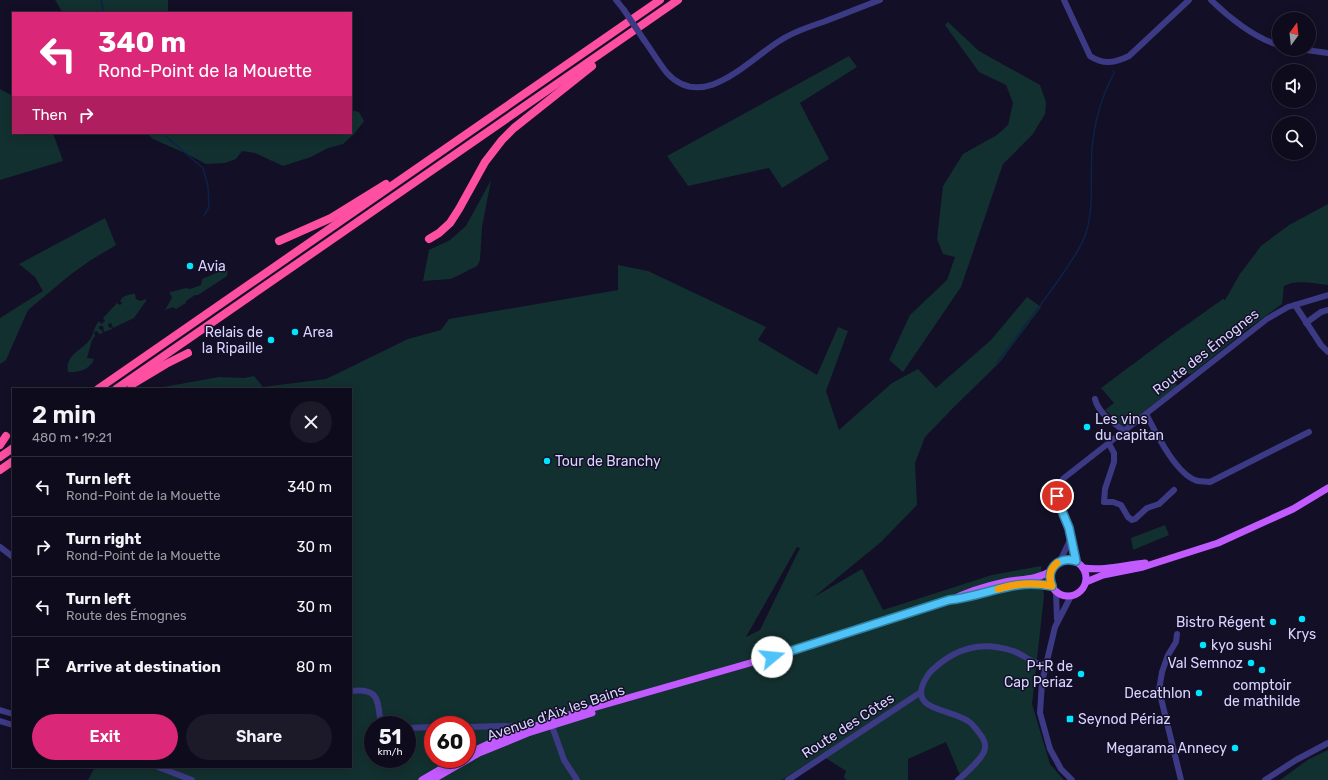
<!DOCTYPE html>
<meta charset="utf-8">
<style>
body{margin:0;font-family:Rubik,sans-serif;background:#1c1929;color:#f1f3f6;height:100vh;display:flex;flex-direction:column;font-size:15px;white-space:nowrap}
*{box-sizing:border-box;margin:0}
p{font-size:13px;color:#9b9ba3}
.icon{flex:none;width:22px;height:22px;fill:none;stroke:currentColor;stroke-width:2;stroke-linecap:round;stroke-linejoin:round}
.map{position:relative;flex:1;overflow:hidden}
.drawer{position:absolute;left:12px;top:388px;width:340px;height:380px;display:flex;flex-direction:column;background:#0e0b1c;border-radius:0px;box-shadow:0 2px 10px #0003,0 0 0 1px #2e2b3b}
.drawer>*{flex:none}
.guide{position:absolute;left:12px;top:12px;width:340px;height:122px;border-radius:0px;box-shadow:0 2px 10px #0003,0 0 0 1px #2e2b3b;background:#db2777;color:#fff;overflow:hidden}
.needle{width:26px;rotate:15deg}
.controls{position:absolute;left:1272px;top:12px;display:grid;gap:8px}
.controls a{display:grid;place-items:center;width:44px;height:44px;border-radius:50%;background:#0e0b1c;box-shadow:0 2px 10px #0003,0 0 0 1px #2e2b3b;font-size:20px}
.speed{position:absolute;left:364px;top:716px;display:flex;gap:8px;font-size:20px;font-weight:700;text-align:center}
.speed>*{display:grid;place-content:center;width:52px;height:52px;border-radius:50%;background:#0e0b1c;box-shadow:0 2px 10px #0003,0 0 0 1px #2e2b3b;line-height:1}
.speed small{font-size:10px;font-weight:400}
.speed .limit{border:6px solid #d22;background:#fff;color:#111}
.pin{position:absolute;display:grid;place-items:center;width:34px;height:34px;color:#fff;margin:-17px;border:2px solid #fff;border-radius:50%;box-shadow:0 1px 4px #0007}
.me{position:absolute;width:44px;margin:-22px;rotate:73deg;stroke-linejoin:round;filter:drop-shadow(0 0 3px #0008)}
.turn{display:flex;align-items:center;gap:14px;height:84px;padding:0 20px;font-size:18px}
.turn .icon{width:52px;height:52px;stroke-width:2.5}
.turn b{display:block;font-size:28px;line-height:34px}
.then{display:flex;align-items:center;height:38px;padding:0 20px;background:#0003;gap:8px;font-size:15px}
.round{display:grid;place-items:center;flex:none;width:42px;height:42px;border-radius:21px;background:#1c1929}
.headline{display:flex;align-items:center;justify-content:space-between;height:68px;padding:0 20px}
h1{font-size:24px;font-weight:600;line-height:30px}
.action{display:flex;gap:8px;margin-top:auto;padding:8px 20px}
.action a{flex:1;height:46px;border-radius:24px;background:#db2777;color:#fff;font-size:16px;font-weight:600;line-height:46px;text-align:center}
.action a+a{background:#1c1929;color:#f1f3f6}
ul{padding:0;list-style:none}
li{display:flex;align-items:center;gap:12px;height:60px;padding:0 20px;border-top:1px solid #2e2b3b}
li div{flex:1}
li b{display:block;font-size:15px}
li em{font-style:normal}
.map>svg:first-child{display:block}
.green{fill:#12302f;fill-rule:evenodd}
.lines{fill:none;stroke-linecap:round;stroke-linejoin:round}
.stream{stroke:#0c2248;stroke-width:1.5}
.minor{stroke:#3d3a85;stroke-width:6}
.major{stroke:#c25bff;stroke-width:7}
.highway{stroke:#ff4fa3;stroke-width:8}
.minor-bridge{stroke:#3d3a85;stroke-width:6}
.route-casing{stroke:#337fa1;stroke-width:10}
.route{stroke:#4fc3f7;stroke-width:7}
.slow{stroke:#f59e0b;stroke-width:7}
.poi-dot{fill:#00e5ff;stroke:#130f26;stroke-width:1.5}
.labels{text-anchor:middle;dominant-baseline:central;stroke-width:3;stroke-linejoin:round;paint-order:stroke}
.poi-label{font-size:14px;fill:#d9d4ff;stroke:#130f26;text-anchor:start}
.street-label{font-size:14px;fill:#d9d4ff;stroke:#130f26}
</style>
<div class="map">
<svg width="1328" height="780" viewBox="0 0 1328 780">
<rect width="100%" height="100%" fill="#130f26"/>
<!-- green -->
<g class="green">
<polygon points="55,0 168,0 168,13 63,13"/>
<polygon points="948,22 979,51 1040,85 1046,102 1045,114 1033,134 1003,164 961,287 903,372 889,360 910,315 947,280 955,257 943,254 937,239 943,186 963,154 997,135 1008,125 1013,103 1006,85 979,72 945,25"/>
<polygon points="849,56 857,67 800,103 829,159 782,188 769,168 688,186 667,156"/>
<polygon points="0,89 13,96 13,133 53,133 63,161 0,180"/>
<polygon points="351,110 359,112 364,121 354,134 343,144 328,148 311,157 283,166 255,153 242,151 236,159 225,163 206,164 187,154 153,139 147,133 351,133"/>
<polygon points="491,180 482,227 480,260 477,266 451,279 423,281 429,250 450,240 466,226"/>
<path d="M1328,204V285C1314,284 1297,279 1284,286L1282,304L1250,327L1191,374L1185,373L1175,380L1177,386L1124,427L1105,410L1114,403L1101,388L1168,338L1223,299L1225,300L1240,274L1261,246L1289,225Z"/>
<polygon points="105,218 116,245 91,260 70,275 28,310 6,360 0,364 0,318 43,291 35,277 19,264"/>
<path d="M618,265L648,271L766,327L758,340L817,375L838,327L848,331L826,391L839,430L892,383L918,369L936,388L991,340L1027,297L1041,307L1000,362L955,406L925,437L915,463L917,505L881,542L814,597L862,569L883,610L992,575L1041,566L1044,596L1032,704L1050,764L1064,780H962L946,742L908,759V780H846L844,777L846,771L821,755L782,780H88L95,767H145L150,769L151,767H351V389H152L219,377L244,378L254,376L263,387L326,379L408,339L441,330L449,319L618,290ZM797,547L800,548L797,554L760,630L746,637ZM373,725H407V759H373ZM433,725H467V759H433Z"/>
<polygon points="226,269 228,272 227,276 198,295 195,295 186,301 186,303 176,309 173,307 165,310 172,298 169,291 171,292 186,288 190,289 201,285 202,279"/>
<path d="M131,294H135L136,299L140,301L146,299V301L134,318L113,328L111,323L108,324L109,328L111,327L112,329L104,332L103,326H99V329L102,330L103,333L99,334L97,331L94,332L95,336L92,340L87,358L94,359C91,369 79,373 68,372C65,353 83,351 91,338C94,332 94,327 99,321L101,324L105,321L103,318L117,303L120,305L122,303L120,301L123,297Z"/>
<polygon points="1165,525 1169,535 1133,550 1131,538"/>
<polygon points="1328,750 1328,780 1280,780 1309,759"/>
</g>
<g class="lines">
<!-- stream -->
<g class="stream">
<polyline points="101,0 104,13"/>
<polyline points="162,133 203,168 208,186 209,207 204,216"/>
<path d="M997,363C1019,334 1041,305 1062,275C1071,261 1082,247 1087,230C1094,203 1090,176 1092,149C1094,123 1102,96 1114,73L1113,71"/>
</g>
<!-- minor -->
<g class="minor">
<polyline points="616,0 624,10"/>
<path d="M1064,0L1090,56C1103,65 1115,63 1129,56L1189,0"/>
<path d="M1211,0C1228,17 1256,39 1279,45"/>
<path d="M644,40C652,51 659,63 667,73C704,113 749,59 781,40C793,32 808,27 823,22C842,15 861,7 880,0"/>
<polyline points="1299,49 1328,53"/>
<polyline points="1295,305 1321,345 1328,352"/>
<polyline points="1306,323 1321,312 1328,310"/>
<path d="M1095,399C1098,413 1114,423 1124,431"/>
<path d="M1146,414C1156,433 1175,472 1195,480C1199,482 1206,481 1210,482L1309,432"/>
<polyline points="1109,444 1114,453 1114,462 1105,489 1104,502 1113,502 1121,505 1128,517 1132,520 1135,519 1147,508 1159,504 1174,490"/>
<polyline points="0,547 13,557"/>
<polyline points="1060,561 1071,538"/>
<path d="M1076,561C1073,551 1072,540 1070,530C1066,511 1047,497 1064,478L1267,319L1288,307L1328,295"/>
<polyline points="1056,592 1057,619"/>
<polyline points="1071,596 1055,627 1042,682 1040,713 1050,749 1061,769 1072,780"/>
<polyline points="1177,634 1176,642 1168,655 1162,672 1159,690 1181,780"/>
<path d="M351,691C381,688 377,701 381,725"/>
<polyline points="0,710 13,714"/>
<polyline points="0,721 13,725"/>
<polyline points="552,726 564,760 577,780"/>
<polyline points="467,727 504,726 529,728"/>
<polyline points="407,728 433,727"/>
<polyline points="158,767 192,780"/>
<polyline points="788,780 921,692"/>
<path d="M958,780C965,774 985,756 985,748C986,743 983,738 980,734C976,729 973,724 968,721C957,713 931,710 924,701C918,693 923,682 928,675C933,668 939,664 946,659C967,645 988,643 1013,651C1020,653 1027,659 1034,662C1038,664 1042,664 1046,665"/>
<polyline points="1265,780 1296,760 1328,743"/>
</g>
<!-- major -->
<g class="major">
<circle cx="1068" cy="578" r="18"/>
<path d="M1083,568C1105,571 1124,565 1145,563"/>
<polyline points="1086,582 1103,575 1143,567 1218,543 1293,509 1328,488"/>
<polyline points="1015,585 1036,583 1051,586"/>
<path d="M467,754L497,740L558,718L757,661L949,601C967,592 986,586 1005,582C1020,579 1037,580 1051,571"/>
<polyline points="422,780 458,759"/>
<polyline points="432,780 479,753 528,733 592,713"/>
</g>
<!-- highway -->
<g class="highway">
<polyline points="429,239 439,233 450,223 459,209 485,162 502,140 514,128 592,66"/>
<polyline points="279,241 331,218 386,184"/>
<polyline points="131,385 166,364 188,353"/>
<polyline points="98,389 660,0"/>
<polyline points="116,389 678,0"/>
<polyline points="0,445 6,436"/>
<polyline points="0,457 13,448"/>
<polyline points="0,470 13,461"/>
</g>
<!-- minor-bridge -->
<polyline class="minor-bridge" points="624,10 644,40"/>
</g>
<g class="lines">
<!-- route casing -->
<g class="route-casing">
<path id="route" d="M772,657L949,600C987,596 1012,578 1052,586C1045,569 1059,556 1076,561L1069,528L1060,506L1057,496"/>
</g>
<!-- route -->
<use href="#route" class="route"/>
<!-- slow -->
<path class="slow" d="M998,589C1016,583 1033,582 1052,586C1048,577 1050,569 1057,563"/>
</g>
<!-- markers -->
<g class="poi-dot">
<circle cx="190" cy="266" r="4"/>
<circle cx="295" cy="332" r="4"/>
<circle cx="271" cy="340" r="4"/>
<circle cx="1087" cy="427" r="4"/>
<circle cx="547" cy="461" r="4"/>
<circle cx="1302" cy="619" r="4"/>
<circle cx="1273" cy="622" r="4"/>
<circle cx="1203" cy="645" r="4"/>
<circle cx="1251" cy="663" r="4"/>
<circle cx="1262" cy="670" r="4"/>
<circle cx="1081" cy="674" r="4"/>
<circle cx="1199" cy="693" r="4"/>
<rect x="1066" y="715" width="8" height="8" rx="2"/>
<circle cx="1235" cy="748" r="4"/>
</g>
<g class="labels">
<!-- poi labels -->
<g class="poi-label">
<text x="198" y="266">Avia</text>
<text x="263" y="332" text-anchor="end">Relais de<tspan x="263" dy="16">la Ripaille</tspan></text>
<text x="303" y="332">Area</text>
<text x="1095" y="419">Les vins<tspan x="1095" dy="16">du capitan</tspan></text>
<text x="555" y="461">Tour de Branchy</text>
<text x="1265" y="622" text-anchor="end">Bistro Régent</text>
<text x="1302" y="634" text-anchor="middle">Krys</text>
<text x="1211" y="645">kyo sushi</text>
<text x="1243" y="663" text-anchor="end">Val Semnoz</text>
<text x="1073" y="666" text-anchor="end">P+R de<tspan x="1073" dy="16">Cap Periaz</tspan></text>
<text x="1262" y="685" text-anchor="middle">comptoir<tspan x="1262" dy="16">de mathilde</tspan></text>
<text x="1191" y="693" text-anchor="end">Decathlon</text>
<text x="1078" y="719">Seynod Périaz</text>
<text x="1227" y="748" text-anchor="end">Megarama Annecy</text>
</g>
<!-- street labels -->
<g class="street-label">
<text transform="translate(1206 352) rotate(-38)">Route des Émognes</text>
<text transform="translate(556 713) rotate(-19)">Avenue d'Aix les Bains</text>
<text transform="translate(848 726) rotate(-33)">Route des Côtes</text>
</g>
</g>
</svg>
<div class="controls">
<a><svg class="needle" viewBox="-14 -14 28 28"><path d="M0-13l5 13h-10z" fill="#e53935"/><path d="M0 13l5-13h-10z" fill="#9b9ba3"/></svg></a>
<a><svg class="icon" aria-label="sound" viewBox="0 0 24 24"><path d="M4 9h4l5-4v14l-5-4H4zM17 9q2 3 0 6"/></svg></a>
<a><svg class="icon" aria-label="search" viewBox="0 0 24 24"><circle cx="10" cy="10" r="6"/><path d="M15 15l6 6"/></svg></a>
</div>
<div class="speed"><div>51<small>km/h</small></div><div class="limit">60</div></div>
<div class="pin" style="left:1057px;top:496px;background:#d93025"><svg class="icon" aria-label="arrive" viewBox="0 0 24 24"><path d="M6 21V4h12l-3 4 3 4H6"/></svg></div>
<svg class="me" style="left:772px;top:657px" viewBox="-20 -20 40 40"><circle r="19" fill="#fff"/><path d="M0-13L10 11 0 6-10 11z" fill="#4fc3f7"/></svg>
<div class="guide">
<div class="turn"><svg class="icon" aria-label="left" viewBox="0 0 24 24"><path d="M17 20v-9H6M10 6l-5 5 5 5"/></svg><div><b>340 m</b>Rond-Point de la Mouette</div></div>
<div class="then">Then<svg class="icon" aria-label="right" viewBox="0 0 24 24"><path d="M7 20v-9h11M14 6l5 5-5 5"/></svg></div>
</div>
<section class="drawer">
<div class="headline"><div><h1>2 min</h1><p>480 m · 19:21</p></div><a class="round"><svg class="icon" aria-label="close" viewBox="0 0 24 24"><path d="M6 6l12 12M18 6L6 18"/></svg></a></div>
<ul>
<li><svg class="icon" aria-label="left" viewBox="0 0 24 24"><path d="M17 20v-9H6M10 6l-5 5 5 5"/></svg><div><b>Turn left</b><p>Rond-Point de la Mouette</p></div><em>340 m</em></li>
<li><svg class="icon" aria-label="right" viewBox="0 0 24 24"><path d="M7 20v-9h11M14 6l5 5-5 5"/></svg><div><b>Turn right</b><p>Rond-Point de la Mouette</p></div><em>30 m</em></li>
<li><svg class="icon" aria-label="left" viewBox="0 0 24 24"><path d="M17 20v-9H6M10 6l-5 5 5 5"/></svg><div><b>Turn left</b><p>Route des Émognes</p></div><em>30 m</em></li>
<li><svg class="icon" aria-label="arrive" viewBox="0 0 24 24"><path d="M6 21V4h12l-3 4 3 4H6"/></svg><div><b>Arrive at destination</b></div><em>80 m</em></li>
</ul>
<div class="action"><a>Exit</a><a>Share</a></div>
</section>
</div>
